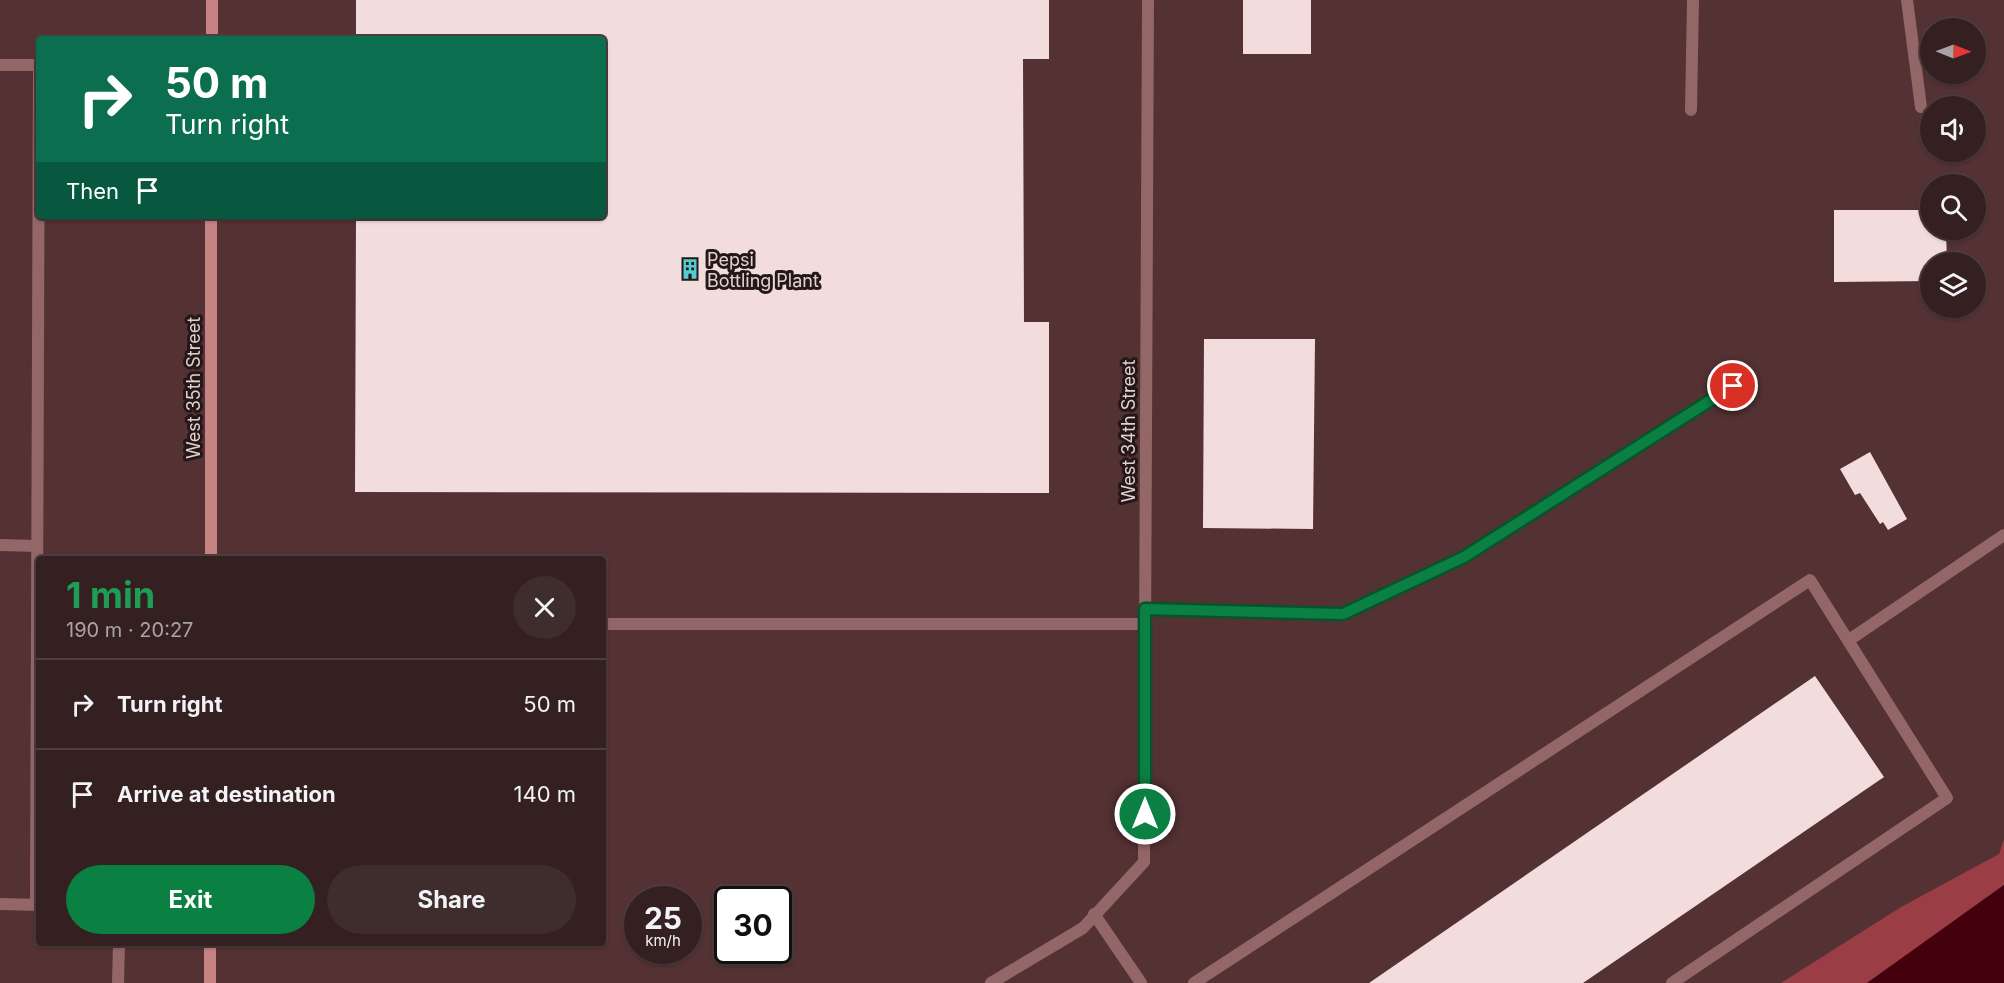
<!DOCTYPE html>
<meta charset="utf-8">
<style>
body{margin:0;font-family:Inter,sans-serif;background:#3f2d2e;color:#f1f3f6;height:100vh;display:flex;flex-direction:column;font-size:22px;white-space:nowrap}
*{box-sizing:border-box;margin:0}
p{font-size:20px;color:#a9a3a5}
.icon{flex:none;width:33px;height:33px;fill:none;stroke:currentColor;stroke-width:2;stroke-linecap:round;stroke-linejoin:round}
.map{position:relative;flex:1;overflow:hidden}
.details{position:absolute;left:36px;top:556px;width:570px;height:390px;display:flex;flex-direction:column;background:#342021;border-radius:6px;box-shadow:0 2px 4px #0004,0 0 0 2px #4e3e3f}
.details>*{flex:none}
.banner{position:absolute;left:36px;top:36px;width:570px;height:183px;border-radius:6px;box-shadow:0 2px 4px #0004,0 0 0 2px #4e3e3f;background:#0b6e4f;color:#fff;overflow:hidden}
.needle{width:39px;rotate:91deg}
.tools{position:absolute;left:1920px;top:18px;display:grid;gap:12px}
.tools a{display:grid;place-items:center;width:66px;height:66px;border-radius:50%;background:#342021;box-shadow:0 2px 4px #0004,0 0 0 2px #4e3e3f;font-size:30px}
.speed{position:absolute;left:624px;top:886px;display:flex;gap:12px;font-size:30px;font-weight:700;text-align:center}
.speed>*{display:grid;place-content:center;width:78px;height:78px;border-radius:50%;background:#342021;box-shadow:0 2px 4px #0004,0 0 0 2px #4e3e3f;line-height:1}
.speed small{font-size:15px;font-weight:400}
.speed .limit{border:3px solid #111;border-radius:9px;background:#fff;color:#111}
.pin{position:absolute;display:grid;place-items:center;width:51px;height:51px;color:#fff;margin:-26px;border:3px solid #fff;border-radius:50%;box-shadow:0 2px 6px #0007}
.me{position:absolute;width:66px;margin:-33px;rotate:0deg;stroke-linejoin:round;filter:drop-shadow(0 0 4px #0008)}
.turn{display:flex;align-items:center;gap:21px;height:126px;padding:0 30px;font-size:27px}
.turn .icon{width:78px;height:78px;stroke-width:2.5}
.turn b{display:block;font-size:42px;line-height:51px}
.then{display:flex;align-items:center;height:57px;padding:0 30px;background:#0003;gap:12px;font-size:22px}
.round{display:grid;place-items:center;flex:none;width:63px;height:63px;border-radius:32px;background:#3f2d2e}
.headline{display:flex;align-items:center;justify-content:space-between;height:102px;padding:0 30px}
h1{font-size:36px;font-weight:700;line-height:45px;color:#1e9e55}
.action{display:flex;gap:12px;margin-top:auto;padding:12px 30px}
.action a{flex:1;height:69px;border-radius:36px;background:#0b8043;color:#fff;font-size:24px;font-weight:700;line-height:69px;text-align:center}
.action a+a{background:#3f2d2e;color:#f1f3f6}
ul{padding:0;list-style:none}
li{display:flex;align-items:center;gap:18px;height:90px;padding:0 30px;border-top:2px solid #4e3e3f}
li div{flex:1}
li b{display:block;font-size:22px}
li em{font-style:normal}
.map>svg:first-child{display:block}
.built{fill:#543132;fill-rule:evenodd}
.forest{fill:#9b3d45}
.water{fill:#44000d}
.building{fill:#f3dcdc}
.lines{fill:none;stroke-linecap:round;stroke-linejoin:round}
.service{stroke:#936768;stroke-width:12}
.minor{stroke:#936768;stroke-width:12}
.secondary{stroke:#c78284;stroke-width:12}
.route-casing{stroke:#07532c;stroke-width:15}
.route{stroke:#0b8043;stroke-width:10}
.labels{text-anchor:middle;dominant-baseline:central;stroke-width:6;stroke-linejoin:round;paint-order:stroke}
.poi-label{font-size:18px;fill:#e3d1d1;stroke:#241718;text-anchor:start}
.street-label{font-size:18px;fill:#e3d1d1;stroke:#241718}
</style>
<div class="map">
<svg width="2004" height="983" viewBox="0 0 2004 983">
<rect width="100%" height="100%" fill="#462b2c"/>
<!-- built -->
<path class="built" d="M0,0H2004V885L1867,983H0ZM1930,28H1976V74H1930ZM39,39H603V216H39ZM1930,106H1976V152H1930ZM1930,184H1976V230H1930ZM1930,262H1976V308H1930ZM39,560H603V944H39ZM638,900H688V951H638ZM728,900H778V951H728Z"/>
<!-- forest -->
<polygon class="forest" points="2004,839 2004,885 1867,983 1781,983 1901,907 1999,854"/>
<!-- water -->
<polygon class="water" points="2004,885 2004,983 1867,983"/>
<!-- building -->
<g class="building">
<polygon points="356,0 1049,0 1049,59 1023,59 1024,322 1049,322 1049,493 355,492 356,216 603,216 603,39 356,39"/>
<rect x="1243" y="0" width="68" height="54"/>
<polygon points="1834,210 1930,210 1930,230 1946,230 1947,262 1930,262 1930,281 1834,282"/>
<polygon points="1204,339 1315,339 1313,529 1203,528"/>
<polygon points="1870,452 1907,519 1888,530 1883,522 1880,524 1860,493 1855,495 1840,469"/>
<polygon points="1815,676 1884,777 1583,983 1369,983"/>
</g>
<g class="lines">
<!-- service -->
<g class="service">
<polyline points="1907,0 1921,107"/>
<polyline points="0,65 39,65"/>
<polyline points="1691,110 1693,0"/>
<polyline points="0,545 37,546"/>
<polyline points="1145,609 1343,614 1464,557 1733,386"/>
<polyline points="603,624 1146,624"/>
<polyline points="1849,640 2004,535"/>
<polyline points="0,904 39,905"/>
<polyline points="36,905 39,65"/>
<polyline points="1094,914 1141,983"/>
<polyline points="118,983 119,944"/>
<polyline points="1194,983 1810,580 1947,798 1672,983"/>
</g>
<!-- minor -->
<polyline class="minor" points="991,983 1083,928 1144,862 1148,0"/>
<!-- secondary -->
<g class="secondary">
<polyline points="212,0 212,39"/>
<polyline points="211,560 211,216"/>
<polyline points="210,983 210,944"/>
</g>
</g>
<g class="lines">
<!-- route casing -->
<g class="route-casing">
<polyline id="route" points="1145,814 1145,609 1343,614 1464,557 1733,386"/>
</g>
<!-- route -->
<use href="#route" class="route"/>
</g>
<!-- icons -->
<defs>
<g id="building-bare" transform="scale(1.62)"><path d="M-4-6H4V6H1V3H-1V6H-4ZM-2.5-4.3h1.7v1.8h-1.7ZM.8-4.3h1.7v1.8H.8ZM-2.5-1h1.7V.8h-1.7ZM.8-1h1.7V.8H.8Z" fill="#52ccd0" stroke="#241718" stroke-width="2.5" paint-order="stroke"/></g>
</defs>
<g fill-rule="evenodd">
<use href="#building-bare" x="690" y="269"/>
</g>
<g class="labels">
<!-- poi labels -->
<g class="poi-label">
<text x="707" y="259">Pepsi<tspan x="707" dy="21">Bottling Plant</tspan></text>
</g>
<!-- street labels -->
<g class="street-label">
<text transform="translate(193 388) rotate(-90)">West 35th Street</text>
<text transform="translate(1128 431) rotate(-90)">West 34th Street</text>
</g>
</g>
</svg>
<div class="tools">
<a><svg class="needle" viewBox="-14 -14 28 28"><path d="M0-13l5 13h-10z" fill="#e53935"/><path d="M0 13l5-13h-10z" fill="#a9a3a5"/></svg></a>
<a><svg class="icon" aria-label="sound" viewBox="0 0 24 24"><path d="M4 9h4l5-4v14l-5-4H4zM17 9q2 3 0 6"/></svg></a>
<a><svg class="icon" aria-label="search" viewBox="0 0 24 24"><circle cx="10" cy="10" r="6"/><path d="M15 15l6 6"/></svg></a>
<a><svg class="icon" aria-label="layers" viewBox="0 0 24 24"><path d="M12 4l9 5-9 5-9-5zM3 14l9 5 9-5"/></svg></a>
</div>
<div class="speed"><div>25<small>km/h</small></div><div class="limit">30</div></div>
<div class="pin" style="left:1733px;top:386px;background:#d93025"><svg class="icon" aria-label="arrive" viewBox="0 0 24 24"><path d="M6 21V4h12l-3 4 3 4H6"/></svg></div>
<svg class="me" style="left:1145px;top:814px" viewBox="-20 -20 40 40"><circle r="17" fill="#0b8043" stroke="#fff" stroke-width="3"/><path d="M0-11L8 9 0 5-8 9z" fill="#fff"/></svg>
<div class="banner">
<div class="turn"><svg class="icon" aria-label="right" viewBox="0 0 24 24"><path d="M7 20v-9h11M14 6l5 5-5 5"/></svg><div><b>50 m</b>Turn right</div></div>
<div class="then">Then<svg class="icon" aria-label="arrive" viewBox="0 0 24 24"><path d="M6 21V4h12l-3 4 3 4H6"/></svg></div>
</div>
<section class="details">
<div class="headline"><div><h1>1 min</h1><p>190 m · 20:27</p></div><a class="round"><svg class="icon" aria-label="close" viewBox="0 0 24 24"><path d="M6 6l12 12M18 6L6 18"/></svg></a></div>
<ul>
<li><svg class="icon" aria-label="right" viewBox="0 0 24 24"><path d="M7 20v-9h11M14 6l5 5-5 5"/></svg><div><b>Turn right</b></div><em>50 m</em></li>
<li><svg class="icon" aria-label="arrive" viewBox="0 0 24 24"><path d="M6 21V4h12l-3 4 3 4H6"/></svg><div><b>Arrive at destination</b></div><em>140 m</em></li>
</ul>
<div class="action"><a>Exit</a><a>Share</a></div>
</section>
</div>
